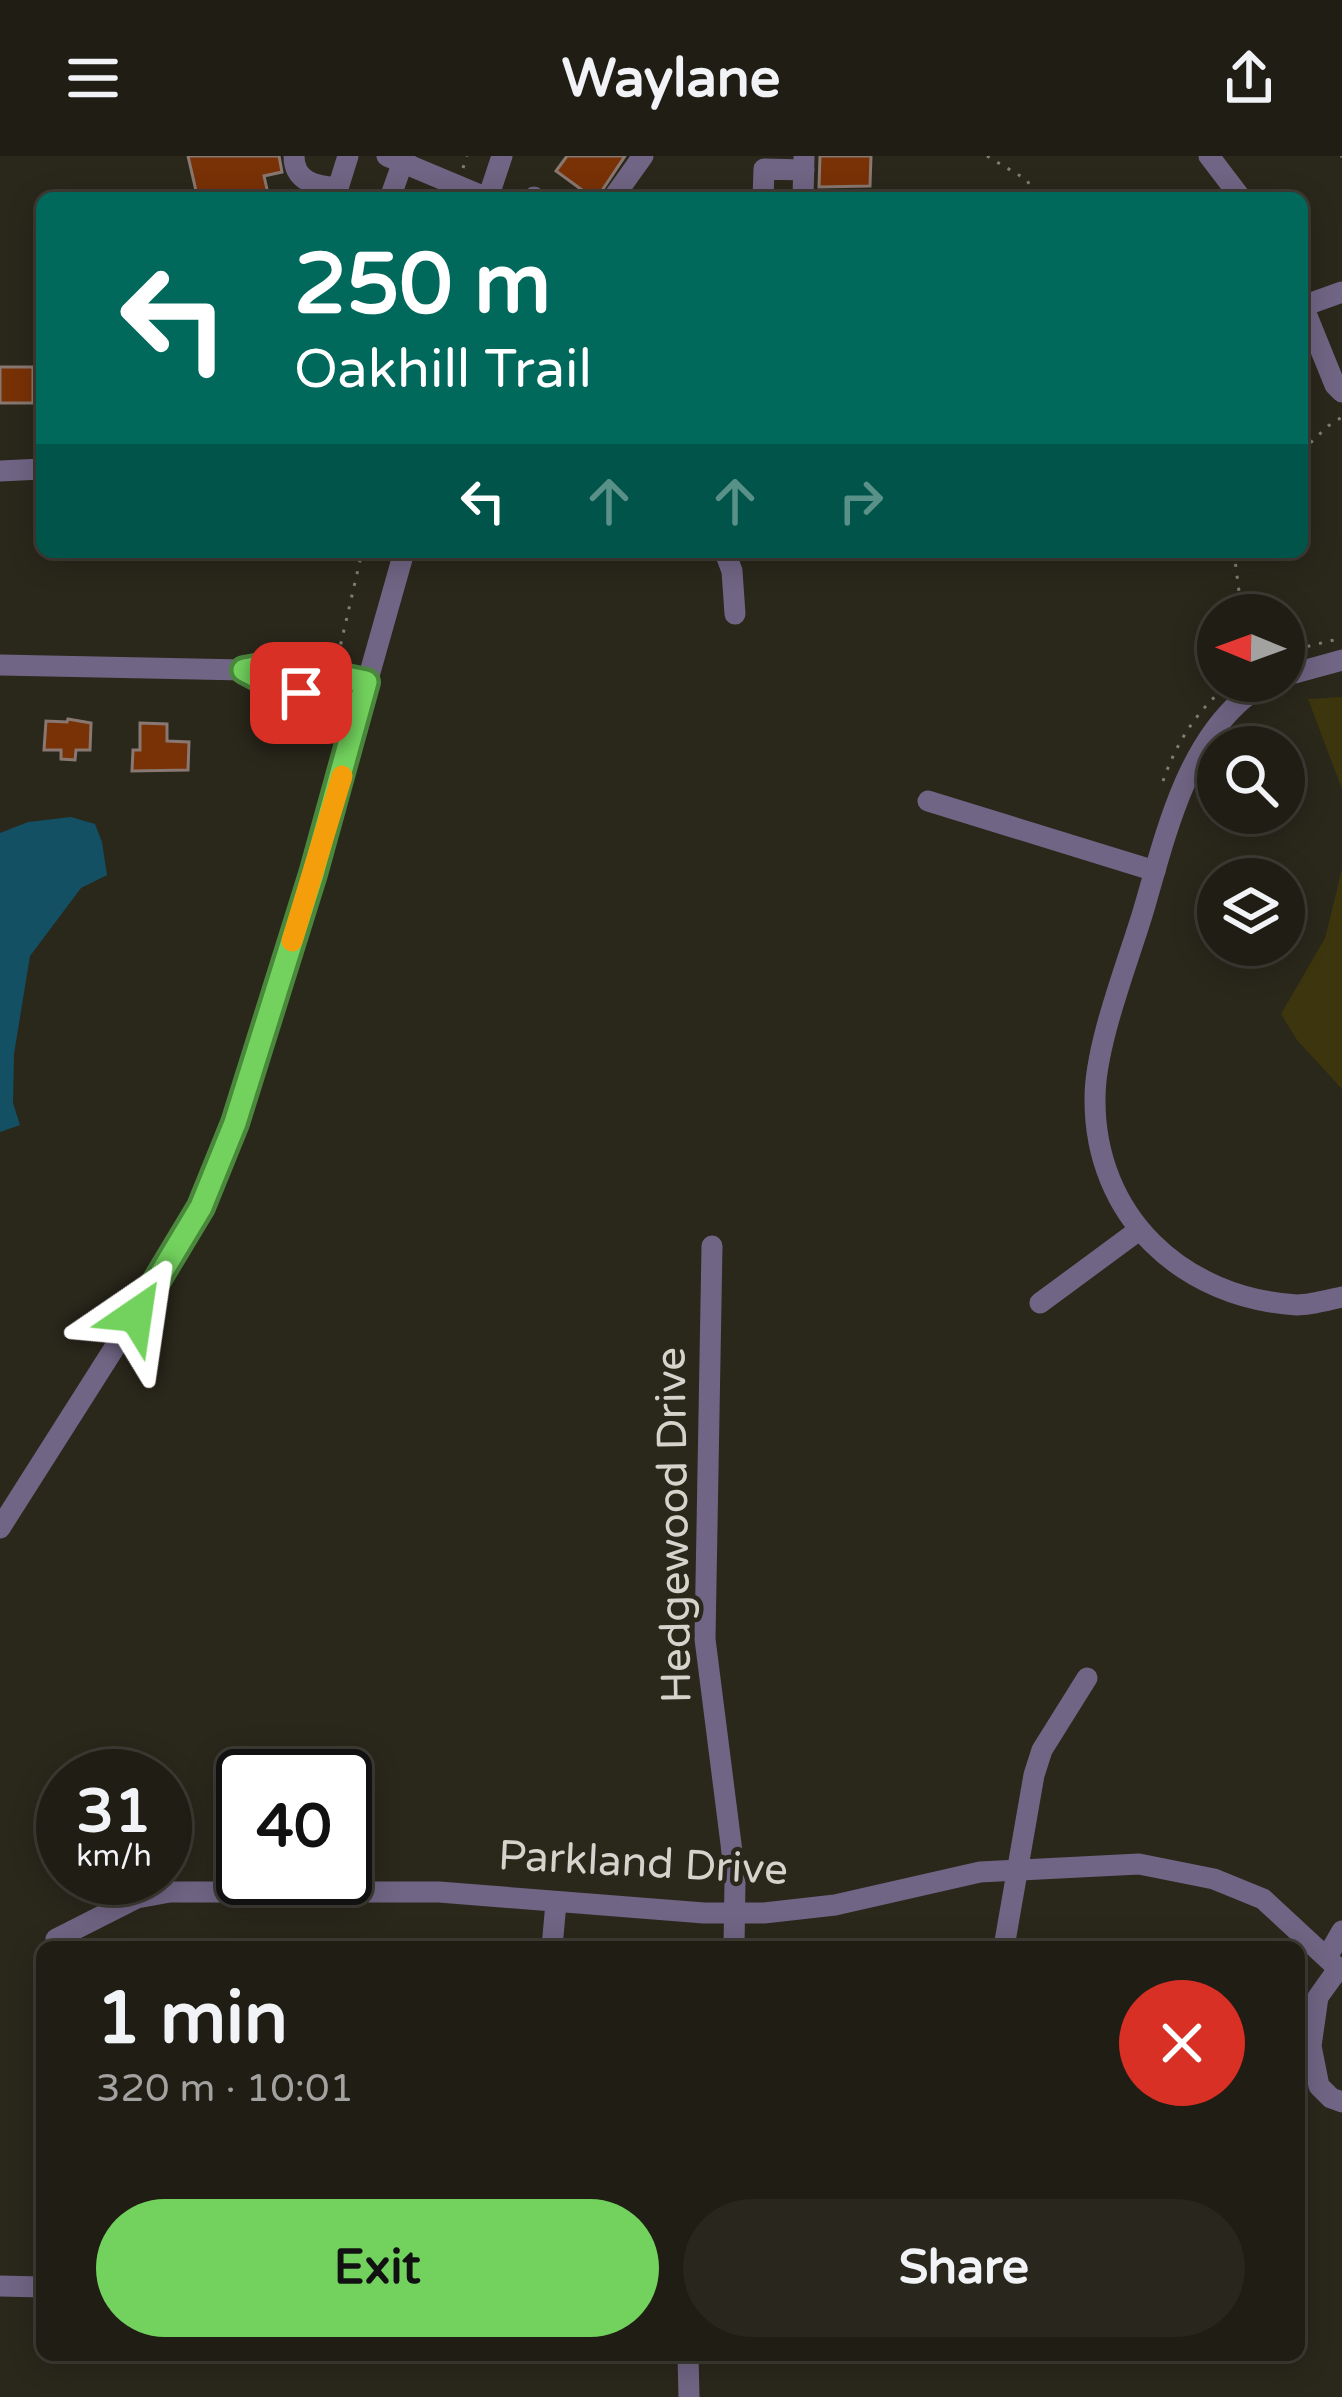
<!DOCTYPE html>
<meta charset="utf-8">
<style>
body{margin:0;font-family:"Varela Round",sans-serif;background:#28261d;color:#f1f3f6;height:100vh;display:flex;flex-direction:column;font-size:45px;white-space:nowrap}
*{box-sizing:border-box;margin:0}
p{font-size:39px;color:#a2a2a0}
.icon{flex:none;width:66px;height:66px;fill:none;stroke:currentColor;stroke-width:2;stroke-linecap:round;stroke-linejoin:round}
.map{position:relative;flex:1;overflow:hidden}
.side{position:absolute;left:36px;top:1785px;width:1269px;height:420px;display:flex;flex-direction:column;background:#201d14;border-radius:18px;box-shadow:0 6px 30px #0003,0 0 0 3px #3d3b34}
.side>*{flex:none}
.banner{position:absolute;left:36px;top:36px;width:1272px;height:366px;border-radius:18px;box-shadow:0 6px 30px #0003,0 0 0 3px #3d3b34;background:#00695c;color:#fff;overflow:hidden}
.needle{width:78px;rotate:271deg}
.buttons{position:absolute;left:1197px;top:438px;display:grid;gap:24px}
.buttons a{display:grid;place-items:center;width:108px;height:108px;border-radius:50%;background:#201d14;box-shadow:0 6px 30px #0003,0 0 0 3px #3d3b34;font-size:60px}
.speed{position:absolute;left:36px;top:1593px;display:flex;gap:24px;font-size:60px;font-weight:700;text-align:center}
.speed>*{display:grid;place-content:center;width:156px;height:156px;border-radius:50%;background:#201d14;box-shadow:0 6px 30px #0003,0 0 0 3px #3d3b34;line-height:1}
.speed small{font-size:30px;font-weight:400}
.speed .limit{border:6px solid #111;border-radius:18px;background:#fff;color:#111}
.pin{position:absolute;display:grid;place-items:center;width:102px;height:102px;color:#fff;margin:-51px;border-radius:24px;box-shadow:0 6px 18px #0006}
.me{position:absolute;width:132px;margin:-66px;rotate:32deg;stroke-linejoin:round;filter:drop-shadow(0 0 9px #0008)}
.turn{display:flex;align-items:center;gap:42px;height:252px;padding:0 60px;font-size:54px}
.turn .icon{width:156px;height:156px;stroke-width:2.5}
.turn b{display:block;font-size:84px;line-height:102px}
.lanes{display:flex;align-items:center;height:114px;padding:0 60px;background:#0003;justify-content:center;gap:60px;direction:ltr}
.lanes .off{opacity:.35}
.round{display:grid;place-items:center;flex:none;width:126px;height:126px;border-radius:63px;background:#28261d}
.summary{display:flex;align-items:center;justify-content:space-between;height:204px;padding:0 60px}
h1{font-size:72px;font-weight:800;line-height:90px}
.cta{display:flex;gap:24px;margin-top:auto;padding:24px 60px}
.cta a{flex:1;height:138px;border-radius:72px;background:#72d25d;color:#111;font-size:48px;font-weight:800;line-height:138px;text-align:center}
.cta a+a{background:#28261d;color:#f1f3f6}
header{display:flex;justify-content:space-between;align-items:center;height:156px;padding:0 60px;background:#201d14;font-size:54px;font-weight:800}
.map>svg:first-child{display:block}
.green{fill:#3d350d}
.water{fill:#135063}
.building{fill:#793106;stroke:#887871;stroke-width:3}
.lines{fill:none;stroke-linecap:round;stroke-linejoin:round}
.path{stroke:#807d73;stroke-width:3;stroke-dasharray:3 9;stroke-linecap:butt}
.minor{stroke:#706584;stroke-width:21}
.route-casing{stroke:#4a883c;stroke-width:30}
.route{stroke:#72d25d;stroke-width:21}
.slow{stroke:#f59e0b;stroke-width:21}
.labels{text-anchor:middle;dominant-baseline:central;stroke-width:9;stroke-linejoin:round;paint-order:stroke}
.street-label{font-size:42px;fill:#d5d3cb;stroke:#2a271b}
</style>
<header><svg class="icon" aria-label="menu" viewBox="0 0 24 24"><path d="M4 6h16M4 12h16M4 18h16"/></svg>Waylane<svg class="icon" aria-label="share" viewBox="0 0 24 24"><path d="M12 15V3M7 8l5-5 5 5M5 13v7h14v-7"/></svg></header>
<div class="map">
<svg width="1342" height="2241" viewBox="0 0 1342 2241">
<rect width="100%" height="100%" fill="#2a271b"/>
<!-- green -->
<g class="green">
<polygon points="1342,541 1342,633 1308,543"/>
<polygon points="1342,713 1342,933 1297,884 1281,858 1325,782"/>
</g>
<!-- water -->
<polygon class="water" points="71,661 95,668 102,686 107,719 81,732 30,800 14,898 13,947 20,969 0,976 0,677 28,666"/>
<!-- building -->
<g class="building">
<polygon points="188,0 279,0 282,16 264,20 269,42 200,42 200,39 197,39"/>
<polygon points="567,0 625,0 597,42 593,42 556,15"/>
<polygon points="820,0 871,0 870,30 819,31"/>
<rect x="0" y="211" width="33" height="36"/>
<polygon points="68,563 91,567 90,594 76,594 75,604 61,603 61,594 44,594 46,565 67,566"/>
<polygon points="140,567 167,568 167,585 189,586 188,614 132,615 133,594 140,594"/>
</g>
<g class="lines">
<!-- path -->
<g class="path">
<polyline points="987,0 1027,24 1036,42"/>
<polyline points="1341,0 1342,1"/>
<polyline points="463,12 467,0"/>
<polyline points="1302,295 1328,270 1342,261"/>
<polyline points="1234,396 1242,459"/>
<polyline points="1284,496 1334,484"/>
<polyline points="338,500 362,396"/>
<path d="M1163,625C1176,588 1196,555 1227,530"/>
</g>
<!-- minor -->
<g class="minor">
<path d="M294,0C294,26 316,30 338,32L335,42"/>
<polyline points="387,0 487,42"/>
<polyline points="1209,0 1241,42"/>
<polyline points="338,32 348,0"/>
<polyline points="534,41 535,42"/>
<polyline points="390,42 405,0"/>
<polyline points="488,42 502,0"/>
<polyline points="613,42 643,0"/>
<polyline points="763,42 764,13 804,14"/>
<polyline points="803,42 804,1"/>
<polyline points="1342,136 1303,150 1335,229 1342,236"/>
<polyline points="0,315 42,313"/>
<polyline points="725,396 732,415 735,458"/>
<polyline points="0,509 244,514 279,509 366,526"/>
<polyline points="245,514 274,530 359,551"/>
<polyline points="1284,520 1342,504"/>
<path d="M1274,525C1264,531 1252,536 1243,543C1184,593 1164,685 1143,756C1127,809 1095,889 1095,942C1094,1060 1182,1142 1297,1149C1311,1149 1328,1144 1342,1141"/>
<polyline points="928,645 1155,715"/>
<polyline points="712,1090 705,1483 731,1688 735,1725 734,1791"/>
<polyline points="1040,1147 1139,1074"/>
<polyline points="0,1372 188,1076 212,1025 235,966 313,718 404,396"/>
<polyline points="56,1783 137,1742 170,1736 439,1736 704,1757 764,1757 835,1749 980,1716 1139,1708 1214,1723 1263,1743 1342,1816"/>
<polyline points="552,1791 556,1747"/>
<polyline points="1004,1791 1034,1619 1042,1594 1087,1522"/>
<polyline points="1327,1801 1342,1775"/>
<polyline points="1338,1813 1318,1841 1311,1890 1319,1930 1331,1942 1342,1946"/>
<polyline points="0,2130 42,2131"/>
<polyline points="688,2199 689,2241"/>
</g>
</g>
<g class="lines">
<!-- route casing -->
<g class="route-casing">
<polyline id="route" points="136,1159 201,1051 235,967 313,718 366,526 279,508 244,514 274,530 301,537"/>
</g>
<!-- route -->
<use href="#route" class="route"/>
<!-- slow -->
<polyline class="slow" points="292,785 342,620"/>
</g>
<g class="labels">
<!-- street labels -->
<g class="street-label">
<text transform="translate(674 1369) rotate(-91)">Hedgewood Drive</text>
<text transform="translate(643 1707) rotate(3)">Parkland Drive</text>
</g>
</g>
</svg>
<div class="buttons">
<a><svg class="needle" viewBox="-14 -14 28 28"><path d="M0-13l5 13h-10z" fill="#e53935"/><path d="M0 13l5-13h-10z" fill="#a2a2a0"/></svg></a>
<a><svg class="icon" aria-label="search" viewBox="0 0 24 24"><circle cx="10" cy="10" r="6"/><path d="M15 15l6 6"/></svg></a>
<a><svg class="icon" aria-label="layers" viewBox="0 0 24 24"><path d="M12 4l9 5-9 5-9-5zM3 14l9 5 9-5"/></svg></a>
</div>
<div class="speed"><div>31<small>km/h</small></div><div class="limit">40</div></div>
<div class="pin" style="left:301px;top:537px;background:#d93025"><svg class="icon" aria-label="arrive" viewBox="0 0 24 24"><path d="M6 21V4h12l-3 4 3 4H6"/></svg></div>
<svg class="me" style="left:136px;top:1159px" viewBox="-20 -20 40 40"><path d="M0-17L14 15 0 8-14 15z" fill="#72d25d" stroke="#fff" stroke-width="4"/></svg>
<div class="banner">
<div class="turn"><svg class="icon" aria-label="left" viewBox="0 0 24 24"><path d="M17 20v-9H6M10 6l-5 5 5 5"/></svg><div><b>250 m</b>Oakhill Trail</div></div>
<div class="lanes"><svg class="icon" aria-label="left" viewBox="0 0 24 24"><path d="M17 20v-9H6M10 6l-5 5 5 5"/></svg><svg class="icon off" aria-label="ahead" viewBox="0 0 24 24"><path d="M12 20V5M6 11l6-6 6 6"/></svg><svg class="icon off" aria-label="ahead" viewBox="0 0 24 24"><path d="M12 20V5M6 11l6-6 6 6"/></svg><svg class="icon off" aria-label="right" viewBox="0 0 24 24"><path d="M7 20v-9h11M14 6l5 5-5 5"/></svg></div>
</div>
<section class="side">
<div class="summary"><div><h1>1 min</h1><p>320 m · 10:01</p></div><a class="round" style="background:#d93025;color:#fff"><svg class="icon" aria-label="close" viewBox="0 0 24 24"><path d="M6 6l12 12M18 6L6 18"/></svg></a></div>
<div class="cta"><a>Exit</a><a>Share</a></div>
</section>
</div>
